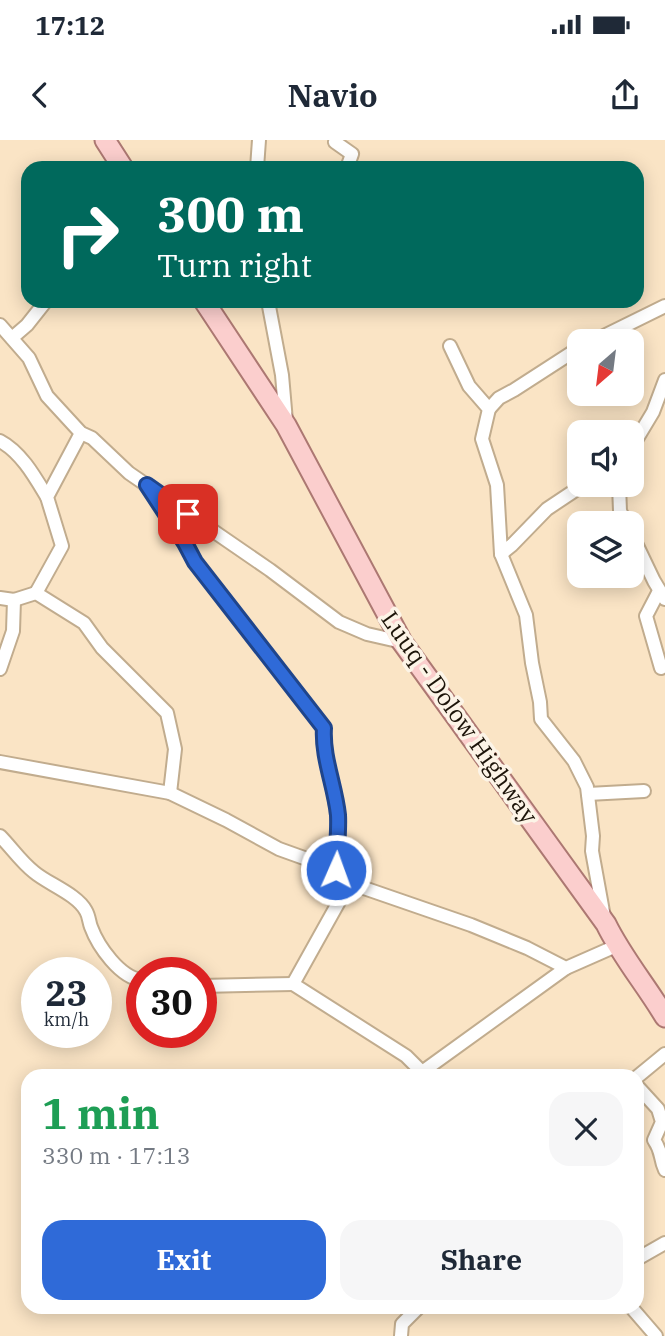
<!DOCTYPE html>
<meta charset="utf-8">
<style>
body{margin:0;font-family:"IBM Plex Serif",serif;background:#f6f6f7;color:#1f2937;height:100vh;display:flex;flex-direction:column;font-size:26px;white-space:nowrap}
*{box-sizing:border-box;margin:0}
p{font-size:23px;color:#747a83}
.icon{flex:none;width:38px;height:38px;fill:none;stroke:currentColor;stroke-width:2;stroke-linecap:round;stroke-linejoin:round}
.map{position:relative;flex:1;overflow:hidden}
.panel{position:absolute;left:21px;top:929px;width:623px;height:245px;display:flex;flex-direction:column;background:#fff;border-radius:21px;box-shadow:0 4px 18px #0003}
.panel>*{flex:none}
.top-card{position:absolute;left:21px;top:21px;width:623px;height:147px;border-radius:21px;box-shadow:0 4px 18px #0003;background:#00695c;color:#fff;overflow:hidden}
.needle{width:46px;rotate:208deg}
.fabs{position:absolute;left:567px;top:189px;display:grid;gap:14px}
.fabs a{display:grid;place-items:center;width:77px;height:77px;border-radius:14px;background:#fff;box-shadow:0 4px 18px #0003;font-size:35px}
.speed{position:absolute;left:21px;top:817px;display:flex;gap:14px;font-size:35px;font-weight:700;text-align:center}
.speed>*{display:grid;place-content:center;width:91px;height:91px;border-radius:50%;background:#fff;box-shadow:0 4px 18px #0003;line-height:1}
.speed small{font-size:18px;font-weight:400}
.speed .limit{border:10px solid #d22;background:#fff;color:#111}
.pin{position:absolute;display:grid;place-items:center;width:60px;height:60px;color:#fff;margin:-30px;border-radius:14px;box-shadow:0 4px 10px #0006}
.me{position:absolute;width:77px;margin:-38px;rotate:2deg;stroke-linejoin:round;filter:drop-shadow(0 0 5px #0008)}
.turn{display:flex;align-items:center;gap:24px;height:147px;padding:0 21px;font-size:32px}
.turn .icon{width:91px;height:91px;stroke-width:2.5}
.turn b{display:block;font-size:49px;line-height:60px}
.round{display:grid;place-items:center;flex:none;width:74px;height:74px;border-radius:21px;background:#f6f6f7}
.overview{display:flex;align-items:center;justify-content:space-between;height:119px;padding:0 21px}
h1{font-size:42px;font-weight:700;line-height:52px;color:#1e9e55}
.cta{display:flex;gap:14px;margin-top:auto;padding:14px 21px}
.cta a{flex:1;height:80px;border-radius:21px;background:#2f6ad8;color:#fff;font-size:28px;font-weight:700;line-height:80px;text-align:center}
.cta a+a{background:#f6f6f7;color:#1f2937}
.status{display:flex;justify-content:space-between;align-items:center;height:49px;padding:0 35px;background:#fff;direction:ltr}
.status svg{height:19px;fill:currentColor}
header{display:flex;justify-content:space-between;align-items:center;height:91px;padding:0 21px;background:#fff;font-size:32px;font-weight:700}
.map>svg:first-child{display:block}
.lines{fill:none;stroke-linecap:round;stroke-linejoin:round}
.minor-casing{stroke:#c1ac8e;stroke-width:16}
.primary-casing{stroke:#ac7872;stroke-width:23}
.minor{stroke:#fff;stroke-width:12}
.primary{stroke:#fbcecd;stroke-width:19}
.route-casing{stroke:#1f458c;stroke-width:18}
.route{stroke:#2f6ad8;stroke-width:12}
.labels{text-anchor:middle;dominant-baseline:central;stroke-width:7;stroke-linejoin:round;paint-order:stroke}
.street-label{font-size:24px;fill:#1c1409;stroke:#fcf4e7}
</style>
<div class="status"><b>17:12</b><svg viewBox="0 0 49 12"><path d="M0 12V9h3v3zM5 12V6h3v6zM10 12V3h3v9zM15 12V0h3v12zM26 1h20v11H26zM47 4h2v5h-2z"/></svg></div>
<header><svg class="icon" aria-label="back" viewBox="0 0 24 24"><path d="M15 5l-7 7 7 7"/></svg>Navio<svg class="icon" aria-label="share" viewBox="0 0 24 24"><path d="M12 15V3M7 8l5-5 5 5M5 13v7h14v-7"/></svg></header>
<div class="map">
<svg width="665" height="1196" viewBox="0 0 665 1196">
<rect width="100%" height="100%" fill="#fae4c5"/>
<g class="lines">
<!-- minor casing -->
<g class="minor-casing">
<g id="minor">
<polyline points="336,0 335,2 352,14 347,28"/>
<polyline points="257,28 259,0"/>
<polyline points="268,161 282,235 286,281"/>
<polyline points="0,185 29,218 47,256 81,293 92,298 129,333 270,430 339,482 367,494 402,502"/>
<polyline points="12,198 27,185 46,161"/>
<polyline points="594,201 665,166"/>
<polyline points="450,206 469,246 489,269 482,299 497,345 501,414 512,405 547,369 583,345"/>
<polyline points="489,269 499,258 514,250 579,208"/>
<path d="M0,301C21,312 35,337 47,357"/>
<polyline points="632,307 653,272 665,240"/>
<polyline points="619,345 620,371 626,383"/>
<path d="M152,352L185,403L195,422L324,588C322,617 335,646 337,675C339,693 336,712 336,730"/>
<polyline points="632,395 654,441 665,459"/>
<polyline points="501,414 526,475 532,523 540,562 541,579 574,621 587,647 593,696 592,711 604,777"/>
<polyline points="659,451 646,476 661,528"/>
<polyline points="36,453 62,406 47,357 81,293"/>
<polyline points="0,458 14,460 36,453 84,483 102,508 167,573 175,609 170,653"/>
<polyline points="0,529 13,491 14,460"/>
<polyline points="0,622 170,653 226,680 279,709 332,728 361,747 471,785 527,808 566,828 616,806"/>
<polyline points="588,654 644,651"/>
<path d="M0,696C11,707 21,722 34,732C48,744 77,754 86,771C89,776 89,782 91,787C98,806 120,838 142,840"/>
<polyline points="351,740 293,844 406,916 426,936"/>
<polyline points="201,846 293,844"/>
<polyline points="422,932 566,828"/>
<polyline points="637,937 665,914"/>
<path d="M637,946L658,969L662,982L654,1000C663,1013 659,1017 665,1030"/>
<polyline points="637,1119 665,1103"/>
<polyline points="631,1167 656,1196"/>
<polyline points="401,1196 402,1184 419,1167"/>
</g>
</g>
<!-- primary casing -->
<g class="primary-casing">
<g id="primary">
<polyline points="105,0 123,28"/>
<path d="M204,161L286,285L402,502L606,784C622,817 646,845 665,877"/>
</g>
</g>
<!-- minor -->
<use href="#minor" class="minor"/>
<!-- primary -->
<use href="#primary" class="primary"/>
</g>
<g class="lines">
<!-- route casing -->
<g class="route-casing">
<path id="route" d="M188,374L147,345L185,403L195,422L324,588C322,617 335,646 338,675C339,693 336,712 336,730"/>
</g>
<!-- route -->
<use href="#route" class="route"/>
</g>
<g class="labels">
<!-- street labels -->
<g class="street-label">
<text transform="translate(460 577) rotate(55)">Luuq - Dolow Highway</text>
</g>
</g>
</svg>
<div class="fabs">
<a><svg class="needle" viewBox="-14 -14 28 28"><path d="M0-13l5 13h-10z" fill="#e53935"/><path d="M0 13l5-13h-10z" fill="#747a83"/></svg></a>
<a><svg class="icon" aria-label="sound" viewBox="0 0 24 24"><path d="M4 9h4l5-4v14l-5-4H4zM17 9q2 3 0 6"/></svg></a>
<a><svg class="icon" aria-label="layers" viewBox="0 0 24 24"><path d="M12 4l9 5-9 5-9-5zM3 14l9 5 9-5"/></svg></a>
</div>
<div class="speed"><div>23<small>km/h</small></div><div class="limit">30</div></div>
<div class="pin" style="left:188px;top:374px;background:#d93025"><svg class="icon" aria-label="arrive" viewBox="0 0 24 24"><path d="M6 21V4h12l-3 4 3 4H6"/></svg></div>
<svg class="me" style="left:336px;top:730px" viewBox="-20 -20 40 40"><circle r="17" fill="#2f6ad8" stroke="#fff" stroke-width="3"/><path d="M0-11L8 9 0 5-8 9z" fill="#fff"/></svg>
<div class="top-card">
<div class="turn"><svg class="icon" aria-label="right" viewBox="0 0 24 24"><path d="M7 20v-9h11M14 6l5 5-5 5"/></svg><div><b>300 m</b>Turn right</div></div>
</div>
<section class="panel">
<div class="overview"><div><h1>1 min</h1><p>330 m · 17:13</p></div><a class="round"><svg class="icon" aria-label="close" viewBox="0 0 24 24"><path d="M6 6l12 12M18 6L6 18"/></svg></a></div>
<div class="cta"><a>Exit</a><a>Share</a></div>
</section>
</div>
